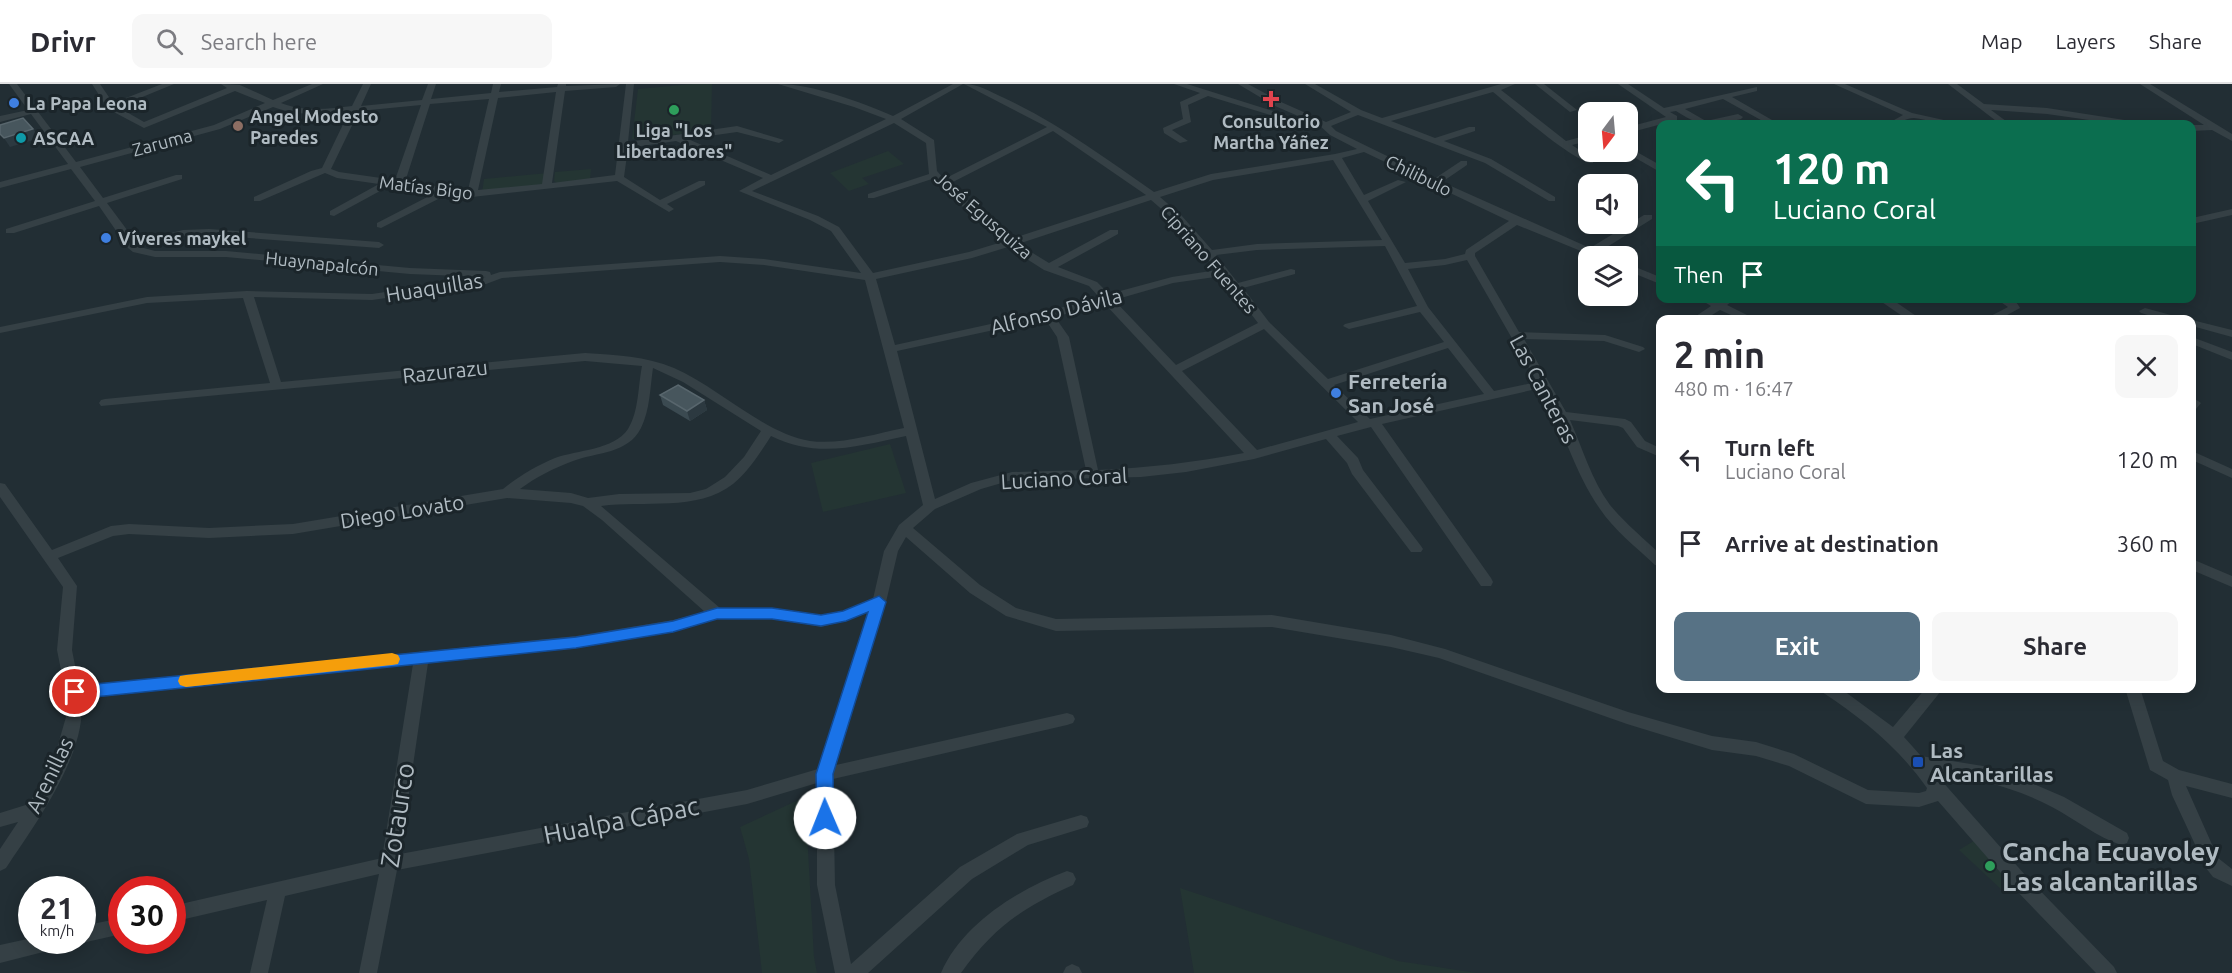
<!DOCTYPE html>
<meta charset="utf-8">
<style>
body{margin:0;font-family:Ubuntu,sans-serif;background:#f7f7f7;color:#2b2b33;height:100vh;display:flex;flex-direction:column;font-size:22px;white-space:nowrap}
*{box-sizing:border-box;margin:0}
p{font-size:20px;color:#7c7c81}
.icon{flex:none;width:33px;height:33px;fill:none;stroke:currentColor;stroke-width:2;stroke-linecap:round;stroke-linejoin:round}
.map{position:relative;flex:1;overflow:hidden}
.details{position:absolute;left:1656px;top:231px;width:540px;height:378px;display:flex;flex-direction:column;background:#fff;border-radius:12px;box-shadow:0 3px 15px #0003}
.details>*{flex:none}
.hud{position:absolute;left:1656px;top:36px;width:540px;height:183px;border-radius:12px;box-shadow:0 3px 15px #0003;background:#0b6e4f;color:#fff;overflow:hidden}
.needle{width:39px;rotate:196deg}
.tools{position:absolute;left:1578px;top:18px;display:grid;gap:12px}
.tools a{display:grid;place-items:center;width:60px;height:60px;border-radius:12px;background:#fff;box-shadow:0 3px 15px #0003;font-size:30px}
.speed{position:absolute;left:18px;top:792px;display:flex;gap:12px;font-size:30px;font-weight:700;text-align:center}
.speed>*{display:grid;place-content:center;width:78px;height:78px;border-radius:50%;background:#fff;box-shadow:0 3px 15px #0003;line-height:1}
.speed small{font-size:15px;font-weight:400}
.speed .limit{border:9px solid #d22;background:#fff;color:#111}
.pin{position:absolute;display:grid;place-items:center;width:51px;height:51px;color:#fff;margin:-26px;border:3px solid #fff;border-radius:50%;box-shadow:0 2px 6px #0007}
.me{position:absolute;width:66px;margin:-33px;rotate:359deg;stroke-linejoin:round;filter:drop-shadow(0 0 4px #0008)}
.turn{display:flex;align-items:center;gap:21px;height:126px;padding:0 18px;font-size:27px}
.turn .icon{width:78px;height:78px;stroke-width:2.5}
.turn b{display:block;font-size:42px;line-height:51px}
.then{display:flex;align-items:center;height:57px;padding:0 18px;background:#0003;gap:12px;font-size:22px}
.round{display:grid;place-items:center;flex:none;width:63px;height:63px;border-radius:12px;background:#f7f7f7}
.overview{display:flex;align-items:center;justify-content:space-between;height:102px;padding:0 18px}
h1{font-size:36px;font-weight:700;line-height:45px}
.action{display:flex;gap:12px;margin-top:auto;padding:12px 18px}
.action a{flex:1;height:69px;border-radius:12px;background:#577285;color:#fff;font-size:24px;font-weight:700;line-height:69px;text-align:center}
.action a+a{background:#f7f7f7;color:#2b2b33}
ul{padding:0;list-style:none}
li{display:flex;align-items:center;gap:18px;height:84px;padding:0 18px}
li div{flex:1}
li b{display:block;font-size:22px}
li em{font-style:normal}
header{display:flex;align-items:center;gap:36px;box-sizing:border-box;height:84px;padding:0 30px;background:#fff;border-bottom:2px solid #e1e1e2}
header strong{font-size:28px}
nav{display:flex;gap:33px;margin-inline-start:auto;font-size:21px}
.search{width:420px;height:54px;background:#f7f7f7;display:flex;align-items:center;gap:15px;box-sizing:border-box;padding:0 21px;border-radius:12px;color:#7c7c81;font-size:22px}
.map>svg:first-child{display:block}
.green{fill:#243533}
.lines{fill:none;stroke-linecap:round;stroke-linejoin:round}
.minor{fill:#354045;fill-rule:evenodd}
.wall{fill:#3b4a51}
.shaded-wall{fill:#2c3940}
.building{fill:#47565d;stroke:#58666d;stroke-width:1.5}
.route{fill:#1a73e8;stroke:#114b97;stroke-width:1.5}
.slow{fill:#f59e0b}
.health-dot{fill:#e0444e;stroke:#1b252a;stroke-width:2}
.shop-dot{fill:#3f7fe0;stroke:#1b252a;stroke-width:2}
.leisure-dot{fill:#2e9e5b;stroke:#1b252a;stroke-width:2}
.education-dot{fill:#8d6e63;stroke:#1b252a;stroke-width:2}
.culture-dot{fill:#0f9aa8;stroke:#1b252a;stroke-width:2}
.transit-dot{fill:#1a4fb4;stroke:#1b252a;stroke-width:2}
.labels{text-anchor:middle;dominant-baseline:central;stroke-width:6;stroke-linejoin:round;paint-order:stroke}
.far-poi-label{font-size:18px;font-weight:bold;fill:#b0bbc2;stroke:#1b252a;text-anchor:start}
.far-street-label{font-size:18px;fill:#b0bbc2;stroke:#1b252a}
.street-label{font-size:21px;fill:#b0bbc2;stroke:#1b252a}
.poi-label{font-size:21px;font-weight:bold;fill:#b0bbc2;stroke:#1b252a;text-anchor:start}
.near-street-label{font-size:26px;fill:#b0bbc2;stroke:#1b252a}
.near-poi-label{font-size:26px;font-weight:bold;fill:#b0bbc2;stroke:#1b252a;text-anchor:start}
</style>
<header>
<strong>Drivr</strong>
<div class="search"><svg class="icon" aria-label="search" viewBox="0 0 24 24"><circle cx="10" cy="10" r="6"/><path d="M15 15l6 6"/></svg>Search here</div>
<nav><a>Map</a><a>Layers</a><a>Share</a></nav>
</header>
<div class="map">
<svg width="2232" height="889" viewBox="0 0 2232 889">
<rect width="100%" height="100%" fill="#222e34"/>
<!-- green -->
<g class="green">
<polygon points="692,0 712,0 711,47 632,55 638,5"/>
<polygon points="888,67 904,80 862,94 869,100 849,107 830,89"/>
<polygon points="591,85 590,96 558,100 554,97 555,88"/>
<polygon points="548,89 542,103 482,109 484,95"/>
<polygon points="890,360 906,409 823,428 811,379"/>
<polygon points="805,713 814,873 817,889 762,889 749,775 740,743"/>
<polygon points="1977,755 2020,798 2002,806 1959,766"/>
<polygon points="1180,804 1398,877 1477,889 1194,889"/>
</g>
<g class="lines">
<!-- minor -->
<g class="minor">
<path d="M9,0H17L76,78L214,41L265,19L235,7L144,44L108,25L92,0H100L113,19L162,0H174L118,23L144,38L227,4L221,0L240,1L273,16L312,0H323L281,19C303,28 329,25 352,22L363,0H371L361,22L422,16L428,0H436L431,15L491,9L493,0H501L499,8L557,3L558,0H566V2L620,0L616,3L565,7L552,99L615,91L626,0H634L628,58L737,42L784,56L779,59L737,48L688,55L771,91L886,35L854,23L778,0C813,0 860,18 893,32L953,0H963L901,35L934,56L937,87L944,95L1047,43L964,0C978,0 989,7 1002,13C1057,38 1105,74 1154,108L1211,90L1335,70L1357,65L1330,51L1319,41L1275,22L1238,0H1248L1281,18L1326,38L1351,28L1305,0H1315L1361,26L1382,34L1501,0H1515L1501,6L1566,57L1588,51V57L1572,61L1593,75V79C1577,81 1509,21 1493,8L1391,37L1435,54L1469,43H1475V47L1444,57L1491,75L1555,113V117H1549L1485,79L1358,31L1331,42L1336,47L1434,95L1461,77H1467V81L1442,98L1590,164L1644,131H1652V135L1599,168L1606,172H1593L1517,141L1475,169V172L1519,248L1605,251L1643,263L1645,265L1639,268L1604,257L1524,255L1566,328L1625,335L1631,338L1645,357L1660,364V373L1637,363L1623,344L1618,342L1570,336C1582,363 1592,397 1610,421C1625,439 1643,454 1660,470V482L1655,481C1636,463 1614,446 1600,425C1574,388 1563,343 1541,304L1382,340L1491,494L1493,498L1491,502H1481L1371,343L1337,352L1358,374L1363,386L1421,462L1423,465L1421,468H1411L1352,390L1347,379L1326,355L1254,375L1186,388L1141,393L1012,396L981,405L935,425L913,444L980,501L1016,524L1056,535L1272,531L1391,551L1445,565L1628,628L1712,652L1756,658L1794,670L1868,706L1919,709L1926,707L1927,704C1898,663 1863,635 1822,608L1820,604H1840L1893,643L1926,604H1938L1940,608L1937,612L1904,653L1921,672L1983,682L2015,692L2064,713L2127,749L2129,754L2127,759L2121,761C2097,753 2075,735 2052,723C2014,703 1975,694 1933,687L2026,792L2114,883L2117,889H2096L2014,804L1938,717L1919,723L1866,720L1789,682L1756,672L1712,666L1627,640L1439,574L1391,563L1272,543L1056,547L1006,532L970,509L906,453L898,467L886,518L836,681L1067,629L1073,631L1075,635L1073,639L1067,641L833,695L835,801L851,880L960,783L1017,750L1081,731L1087,733L1089,738L1087,743L1028,761L972,795L868,889H835L817,801V699L747,720L397,786L377,889H359L379,790L285,812L268,889H250L267,816L172,838V822L382,774L413,580L81,613C89,668 35,740 6,784L0,787V765L18,738L0,743V729L29,720L55,671L66,633V611L57,566L63,503L0,413V399L5,400L52,466L111,442L129,440L209,444L293,440L503,405C519,392 536,382 555,374C577,366 614,366 628,345C639,327 638,302 642,282L585,277L101,322L99,319L101,316L105,315L270,299L243,214L147,219L0,249V243L147,213L247,207L372,210L486,193L410,190L226,173H155L133,168L128,164L99,122L14,149H6V145L95,117L71,85L0,104V98L68,80L31,30L0,38V32L28,26ZM556,8L542,100L478,106L498,14ZM489,15L468,106L405,98L430,20ZM421,21L395,96L339,88L331,85L359,27ZM273,23C297,32 324,31 349,28L322,84L311,87L254,113V117H260L325,89L337,94L379,100L330,127V131L334,132L391,101L437,108L377,139V143L381,144L448,110L472,113L617,97L669,128L674,125L667,120L705,101V97H699L660,116L624,93L628,64L676,57L763,94L739,107L810,136L831,147L861,189L764,175L720,172L500,188L491,191L490,188L486,187L410,184L226,167H155L140,163L183,152L209,151L379,164L384,161L379,158L209,145L183,146L136,158L107,119L182,95V91H176L103,114L80,83L220,45ZM894,39L926,59L929,90L868,110V114H874L932,95L1002,158L969,168L873,189L839,143L818,132L752,107ZM1053,47L1146,111L1011,155L949,100ZM1364,68L1509,137L1466,166L1465,170L1445,175L1405,179L1368,117L1406,98L1398,96L1364,111L1342,74ZM1333,76L1382,156L1257,160L1212,166L1181,131L1160,113L1213,96ZM1151,116L1173,135L1217,186L1172,193L1109,210L1097,198L1058,183L1118,150V146H1110L1049,179L1018,160ZM1385,162L1417,222L1345,240L1343,242L1349,245L1420,228L1444,258L1328,295L1269,238L1243,204L1295,190V186L1291,185L1238,199L1216,171L1257,166ZM1008,163L1044,186L1089,202L1099,213L1046,228L895,261L876,195L972,174ZM1467,176L1537,298L1494,307L1428,223L1408,185L1445,181ZM720,178L764,181L865,196L904,344C874,350 841,361 810,357C765,350 718,303 674,284C646,272 615,271 585,269L281,298L254,213L372,216L486,200L502,194ZM1222,192L1258,239L1176,281L1114,216L1173,199ZM1104,219L1244,369C1196,378 1148,384 1098,386L1069,253L1055,233ZM1045,235L1057,253L1086,386L1012,388L971,399L935,415L897,267ZM1264,245L1358,338L1257,366L1182,287ZM1448,264L1484,310L1370,335L1334,301ZM653,284L683,298L761,347L744,373L725,393L706,405L690,409L619,410L588,414L571,409L520,405C536,393 554,384 573,377C597,368 628,370 641,344C650,326 650,304 653,284ZM771,352C818,375 858,362 906,352L923,421L899,441L884,467L873,515L844,527L821,531L772,524H720L601,422C644,416 697,428 733,400C749,387 760,369 771,352ZM507,414L571,419L583,422L602,436L705,528L673,536L576,552L79,602L72,566L77,502L58,474L113,452L129,450L209,454L293,450ZM869,528L818,685L747,706L400,770L428,579L576,564L673,548L717,535L772,534L821,543L846,537Z"/>
<polygon points="1174,0 1187,0 1305,37 1297,39 1208,12 1188,21 1191,38 1172,46 1188,57 1180,59 1164,49 1163,44 1183,35 1180,18 1200,9"/>
<polygon points="1535,0 1544,0 1577,26 1570,28"/>
<path d="M1618,0H1628L1664,24L1757,3V7L1732,13L1779,40H1768L1723,15L1685,25L1706,37L1738,30L1743,33L1741,35C1708,43 1705,45 1676,27L1670,28L1677,32V36L1628,49V43L1666,33Z"/>
<path d="M1834,0H1845L1912,29L1962,40C1945,42 1930,36 1914,34C1906,34 1897,40 1887,40L1903,31Z"/>
<polygon points="1948,0 1957,0 1984,20 2047,24 2131,37 2136,40 2117,40 2047,30 1991,26 2010,40 2000,40"/>
<polygon points="2140,0 2150,0 2232,50 2232,57 2212,46 2192,47 2192,41 2204,41"/>
<polygon points="1628,63 1660,81 1660,88 1625,68 1628,68"/>
<polygon points="2232,125 2232,131 2192,140 2192,134"/>
<polygon points="1628,180 1660,193 1660,200 1628,187"/>
<polygon points="1698,214 1713,214 1719,217 1722,214 1736,214 1727,221 1757,236 1742,236 1720,226 1704,236 1690,236 1711,222"/>
<polygon points="1876,214 1890,214 1922,236 1908,236"/>
<path d="M1995,214C2005,214 2015,213 2020,224L1998,236H1983L2008,223Z"/>
<polygon points="2145,224 2182,234 2183,236 2164,236 2141,229 2139,227"/>
<polygon points="2192,236 2232,246 2232,253 2192,242"/>
<polygon points="2192,253 2232,268 2232,276 2192,260"/>
<polygon points="2195,315 2201,319 2196,325 2192,326 2192,316"/>
<polygon points="2192,367 2232,385 2232,394 2192,376"/>
<polygon points="2192,475 2232,492 2232,503 2192,486"/>
<polygon points="2125,604 2140,604 2163,677 2179,686 2232,700 2232,714 2186,702 2218,774 2232,785 2232,802 2213,793 2206,784 2172,711 2168,696 2150,686"/>
<path d="M1067,787L1073,789L1076,795L1073,801C1022,824 994,843 961,889H941C962,840 1019,805 1067,787Z"/>
<polygon points="122,834 122,850 82,859 76,857 82,856 82,842"/>
<polygon points="32,854 32,856 68,856 65,862 59,864 0,879 0,861"/>
<polygon points="1072,880 1079,883 1082,889 1063,889 1066,883"/>
</g>
</g>
<!-- wall -->
<polygon class="wall" points="660,311 704,316 707,326 690,337 663,321"/>
<!-- shaded-wall -->
<g class="shaded-wall">
<polygon points="33,45 40,54 10,63 4,54"/>
<polygon points="704,316 707,326 690,337 687,327"/>
</g>
<!-- building -->
<g class="building">
<polygon points="23,34 33,45 4,54 0,50 0,41"/>
<polygon points="678,301 704,316 687,327 660,311"/>
</g>
<!-- route -->
<polygon class="route" points="879,512 886,518 833,690 834,734 831,740 825,742 819,740 817,734 816,690 868,528 846,537 821,542 772,535 717,535 673,548 576,564 75,615 70,613 67,608 70,604 75,602 576,553 673,537 717,524 772,524 821,531 843,527"/>
<!-- slow -->
<polygon class="slow" points="392,569 398,571 400,575 398,580 392,581 186,603 180,601 178,597 180,592 186,591"/>
<!-- markers -->
<path class="health-dot" d="M1268 6h6v6h6v6h-6v6h-6v-6h-6v-6h6z"/>
<g class="shop-dot">
<circle cx="14" cy="19" r="6"/>
<circle cx="106" cy="154" r="6"/>
<circle cx="1336" cy="309" r="6"/>
</g>
<g class="leisure-dot">
<circle cx="674" cy="26" r="6"/>
<circle cx="1990" cy="782" r="6"/>
</g>
<circle class="education-dot" cx="238" cy="42" r="6"/>
<circle class="culture-dot" cx="21" cy="54" r="6"/>
<rect class="transit-dot" x="1912" y="672" width="12" height="12" rx="3"/>
<g class="labels">
<!-- far-poi labels -->
<g class="far-poi-label">
<text x="26" y="19">La Papa Leona</text>
<text x="250" y="32">Angel Modesto<tspan x="250" dy="21">Paredes</tspan></text>
<text x="1271" y="37" text-anchor="middle">Consultorio<tspan x="1271" dy="21">Martha Yáñez</tspan></text>
<text x="674" y="46" text-anchor="middle">Liga "Los<tspan x="674" dy="21">Libertadores"</tspan></text>
<text x="33" y="54">ASCAA</text>
<text x="118" y="154">Víveres maykel</text>
</g>
<!-- far-street labels -->
<g class="far-street-label">
<text transform="translate(162 58) rotate(-15)">Zaruma</text>
<text transform="translate(1419 91) rotate(26)">Chilibulo</text>
<text transform="translate(426 103) rotate(7)">Matías Bigo</text>
<text transform="translate(984 131) rotate(41)">José Egusquiza</text>
<text transform="translate(1209 175) rotate(49)">Cipriano Fuentes</text>
<text transform="translate(322 179) rotate(6)">Huaynapalcón</text>
</g>
<!-- street labels -->
<g class="street-label">
<text transform="translate(434 203) rotate(-9)">Huaquillas</text>
<text transform="translate(1056 227) rotate(-14)">Alfonso Dávila</text>
<text transform="translate(445 287) rotate(-6)">Razurazu</text>
<text transform="translate(1544 305) rotate(62)">Las Canteras</text>
<text transform="translate(1064 394) rotate(-3)">Luciano Coral</text>
<text transform="translate(402 427) rotate(-9)">Diego Lovato</text>
<text transform="translate(49 691) rotate(-64)">Arenillas</text>
</g>
<!-- poi labels -->
<g class="poi-label">
<text x="1348" y="297">Ferretería<tspan x="1348" dy="24">San José</tspan></text>
<text x="1930" y="666">Las<tspan x="1930" dy="24">Alcantarillas</tspan></text>
</g>
<!-- near-street labels -->
<g class="near-street-label">
<text transform="translate(397 731) rotate(-81)">Zotaurco</text>
<text transform="translate(621 736) rotate(-11)">Hualpa Cápac</text>
</g>
<!-- near-poi labels -->
<g class="near-poi-label">
<text x="2002" y="767">Cancha Ecuavoley<tspan x="2002" dy="30">Las alcantarillas</tspan></text>
</g>
</g>
</svg>
<div class="tools">
<a><svg class="needle" viewBox="-14 -14 28 28"><path d="M0-13l5 13h-10z" fill="#e53935"/><path d="M0 13l5-13h-10z" fill="#7c7c81"/></svg></a>
<a><svg class="icon" aria-label="sound" viewBox="0 0 24 24"><path d="M4 9h4l5-4v14l-5-4H4zM17 9q2 3 0 6"/></svg></a>
<a><svg class="icon" aria-label="layers" viewBox="0 0 24 24"><path d="M12 4l9 5-9 5-9-5zM3 14l9 5 9-5"/></svg></a>
</div>
<div class="speed"><div>21<small>km/h</small></div><div class="limit">30</div></div>
<div class="pin" style="left:75px;top:608px;background:#d93025"><svg class="icon" aria-label="arrive" viewBox="0 0 24 24"><path d="M6 21V4h12l-3 4 3 4H6"/></svg></div>
<svg class="me" style="left:825px;top:734px" viewBox="-20 -20 40 40"><circle r="19" fill="#fff"/><path d="M0-13L10 11 0 6-10 11z" fill="#1a73e8"/></svg>
<div class="hud">
<div class="turn"><svg class="icon" aria-label="left" viewBox="0 0 24 24"><path d="M17 20v-9H6M10 6l-5 5 5 5"/></svg><div><b>120 m</b>Luciano Coral</div></div>
<div class="then">Then<svg class="icon" aria-label="arrive" viewBox="0 0 24 24"><path d="M6 21V4h12l-3 4 3 4H6"/></svg></div>
</div>
<section class="details">
<div class="overview"><div><h1>2 min</h1><p>480 m · 16:47</p></div><a class="round"><svg class="icon" aria-label="close" viewBox="0 0 24 24"><path d="M6 6l12 12M18 6L6 18"/></svg></a></div>
<ul>
<li><svg class="icon" aria-label="left" viewBox="0 0 24 24"><path d="M17 20v-9H6M10 6l-5 5 5 5"/></svg><div><b>Turn left</b><p>Luciano Coral</p></div><em>120 m</em></li>
<li><svg class="icon" aria-label="arrive" viewBox="0 0 24 24"><path d="M6 21V4h12l-3 4 3 4H6"/></svg><div><b>Arrive at destination</b></div><em>360 m</em></li>
</ul>
<div class="action"><a>Exit</a><a>Share</a></div>
</section>
</div>
